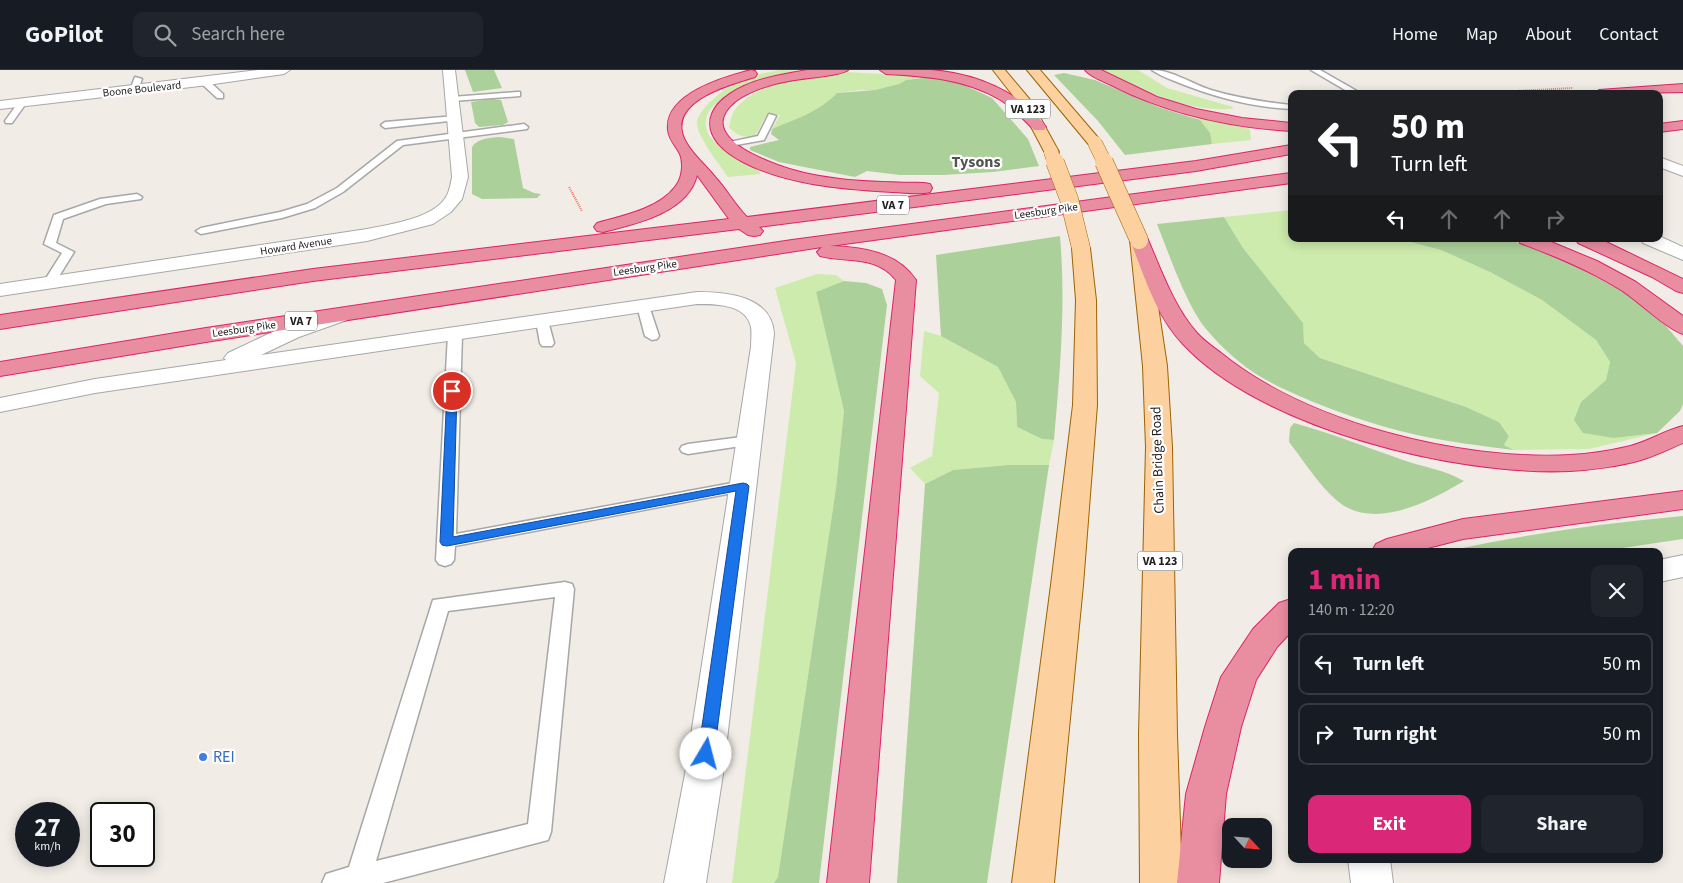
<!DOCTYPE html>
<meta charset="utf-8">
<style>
body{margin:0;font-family:"Source Sans 3",sans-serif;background:#20242c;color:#f1f3f6;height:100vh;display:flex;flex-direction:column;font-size:19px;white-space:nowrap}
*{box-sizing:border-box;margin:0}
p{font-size:16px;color:#9ea1a6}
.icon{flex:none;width:28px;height:28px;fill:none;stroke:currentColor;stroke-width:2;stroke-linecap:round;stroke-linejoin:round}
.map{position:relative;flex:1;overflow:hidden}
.side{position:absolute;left:1288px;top:478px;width:375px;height:315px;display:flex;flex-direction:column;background:#171b24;border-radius:10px;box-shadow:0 2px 12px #0003}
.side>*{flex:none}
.guide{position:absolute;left:1288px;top:20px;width:375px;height:152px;border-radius:10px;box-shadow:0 2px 12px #0003;background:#202124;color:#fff;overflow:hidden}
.needle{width:32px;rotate:116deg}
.fabs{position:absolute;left:1222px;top:748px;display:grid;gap:10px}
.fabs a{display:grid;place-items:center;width:50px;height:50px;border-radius:10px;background:#171b24;box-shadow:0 2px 12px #0003;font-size:25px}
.speed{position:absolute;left:15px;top:732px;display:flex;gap:10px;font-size:25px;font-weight:700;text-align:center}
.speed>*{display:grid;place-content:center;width:65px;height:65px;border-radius:50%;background:#171b24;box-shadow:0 2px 12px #0003;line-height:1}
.speed small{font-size:12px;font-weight:400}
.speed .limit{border:2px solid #111;border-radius:8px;background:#fff;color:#111}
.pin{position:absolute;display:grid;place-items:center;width:42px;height:42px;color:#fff;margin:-21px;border:2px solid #fff;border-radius:50%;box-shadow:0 1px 5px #0007}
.me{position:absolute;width:55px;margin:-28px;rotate:8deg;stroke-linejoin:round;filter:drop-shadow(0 0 4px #0008)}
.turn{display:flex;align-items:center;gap:18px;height:105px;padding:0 20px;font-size:22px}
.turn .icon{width:65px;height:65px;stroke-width:2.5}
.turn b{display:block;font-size:35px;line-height:42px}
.lanes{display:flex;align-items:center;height:48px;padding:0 20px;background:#0003;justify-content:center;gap:25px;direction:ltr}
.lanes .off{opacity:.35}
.round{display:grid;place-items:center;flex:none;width:52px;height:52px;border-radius:10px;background:#20242c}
.headline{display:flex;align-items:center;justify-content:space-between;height:85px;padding:0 20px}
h1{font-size:30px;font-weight:700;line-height:38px;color:#db2777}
.button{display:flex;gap:10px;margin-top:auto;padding:10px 20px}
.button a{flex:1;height:58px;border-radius:10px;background:#db2777;color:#fff;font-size:20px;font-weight:700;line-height:58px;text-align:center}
.button a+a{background:#20242c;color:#f1f3f6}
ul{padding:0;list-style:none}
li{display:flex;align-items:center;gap:15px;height:62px;margin:0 10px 8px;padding:0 10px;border:2px solid #363941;border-radius:10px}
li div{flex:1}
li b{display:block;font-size:19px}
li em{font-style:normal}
header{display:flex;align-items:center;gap:30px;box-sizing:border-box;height:70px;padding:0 25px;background:#171b24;border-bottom:1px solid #363941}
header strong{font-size:24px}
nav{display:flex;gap:28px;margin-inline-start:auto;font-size:18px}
.search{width:350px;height:45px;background:#20242c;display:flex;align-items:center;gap:12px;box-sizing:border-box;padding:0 18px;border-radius:10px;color:#9ea1a6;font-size:19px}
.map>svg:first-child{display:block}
.grass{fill:#cdebac}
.forest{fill:#acd09a}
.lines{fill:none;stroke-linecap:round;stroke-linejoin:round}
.lane-casing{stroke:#a7a7a7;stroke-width:3}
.street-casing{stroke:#a7a7a7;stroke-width:2}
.primary-casing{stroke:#9c6300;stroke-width:2}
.highway-casing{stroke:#de2469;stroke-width:2}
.path{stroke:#fc766c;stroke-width:2;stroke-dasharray:1 1;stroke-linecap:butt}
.lane{fill:#fff;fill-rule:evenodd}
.street{fill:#fff;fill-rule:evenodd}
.primary{fill:#fdd19f;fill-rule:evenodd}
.highway{fill:#e98da1;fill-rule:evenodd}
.primary-bridge-far1-casing{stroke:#9c6300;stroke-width:15;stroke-linecap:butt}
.primary-bridge-casing{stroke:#9c6300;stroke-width:19;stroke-linecap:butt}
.primary-bridge-far1{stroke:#fdd19f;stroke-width:14}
.primary-bridge{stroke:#fdd19f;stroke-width:18}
.route{fill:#1a73e8;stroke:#114b97}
.shop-dot{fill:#3f7fe0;stroke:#fff;stroke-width:2}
.labels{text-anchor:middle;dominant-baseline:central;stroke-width:4.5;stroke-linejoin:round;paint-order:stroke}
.far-street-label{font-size:11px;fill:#202020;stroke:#fff}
.shield{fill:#fff;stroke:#636363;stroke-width:1}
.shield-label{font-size:12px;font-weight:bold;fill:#202020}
.street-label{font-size:14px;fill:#202020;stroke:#fff}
.far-district-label{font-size:16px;font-weight:bold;fill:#535353;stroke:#fff}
.near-shop-label{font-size:16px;fill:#366cbe;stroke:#fff;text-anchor:start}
</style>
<header>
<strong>GoPilot</strong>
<div class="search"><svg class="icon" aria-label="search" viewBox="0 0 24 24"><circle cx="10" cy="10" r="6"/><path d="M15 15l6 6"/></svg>Search here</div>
<nav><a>Home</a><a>Map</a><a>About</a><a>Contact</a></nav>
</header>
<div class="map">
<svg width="1683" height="813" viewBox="0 0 1683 813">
<rect width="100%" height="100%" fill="#f1ede6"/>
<!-- grass -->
<g class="grass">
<path d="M781,0L808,1C783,7 708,20 706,51C705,58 708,65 714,71C725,80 755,94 761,104L728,107C720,95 697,67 697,53C697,40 725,18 736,12C749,6 767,2 781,0Z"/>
<path d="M1102,0H1138L1167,18L1233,37L1232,39C1181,41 1146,21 1102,0Z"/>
<path d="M848,2L930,7L906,10L899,14L875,20H859L837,23L827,34L808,45L772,59L780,45L767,44L755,66C744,68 737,66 729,57C731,49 732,42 738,36C761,10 815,6 848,2Z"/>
<path d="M1193,47L1250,59L1251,70L1212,74C1210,63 1205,52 1193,47Z"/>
<polygon points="1291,140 1291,169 1399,169 1441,180 1490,202 1542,230 1596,270 1610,292 1606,310 1581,332 1614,368 1657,363 1589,379 1514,380 1504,375 1509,365 1499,352 1466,337 1320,288 1304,273 1303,253 1243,178 1224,147"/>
<polygon points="817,204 836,205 844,211 816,222 844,341 836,418 778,807 774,813 732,813 796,293 775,218"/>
<polygon points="924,261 941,266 998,297 1016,332 1017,357 1042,369 1054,370 1049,395 1008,395 953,400 925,414 910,398 932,386 939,323 920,306"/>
</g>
<!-- forest -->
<g class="forest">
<polygon points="465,0 494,0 502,18 473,22"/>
<polygon points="1064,3 1095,10 1161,38 1200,50 1210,63 1212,74 1125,85 1098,51 1054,5"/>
<path d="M930,7L962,14L992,28L1028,69L1039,96L993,102L943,105H900L867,101L855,107L779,92L750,80V77L779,70L771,64L772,59C796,49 819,42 837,23L875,20L899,14L906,10Z"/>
<polygon points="492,29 501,30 508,52 503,55 479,57 475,53 471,32"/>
<path d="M500,67L514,69L523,118L534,123L541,124L537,128L482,129L472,124V77C478,68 489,68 500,67Z"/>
<path d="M1224,147L1243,178L1303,253L1304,273L1320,288L1466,337L1499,352L1509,366L1504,375L1514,380C1482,376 1449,372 1417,365C1371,355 1302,331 1261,307C1242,296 1221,277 1207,260C1187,237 1169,184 1157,154Z"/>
<path d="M1060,166C1066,236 1060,301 1054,370L1042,369L1017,357L1016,332L998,297L941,266L936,185Z"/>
<polygon points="1399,169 1508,169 1565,191 1628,224 1666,256 1683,276 1683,334 1680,341 1657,363 1614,368 1583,363 1574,350 1581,332 1606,310 1610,292 1596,270 1542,230 1490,202 1441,180"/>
<polygon points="844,211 866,213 882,219 887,235 819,813 774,813 778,807 836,418 844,341 816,222"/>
<path d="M1294,353C1331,363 1366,377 1403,390C1423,397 1445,400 1464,411C1434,429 1384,456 1348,438C1326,427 1305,392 1289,372L1290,358Z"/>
<polygon points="1008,395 1049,395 987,813 897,813 925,414 953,400"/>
<path d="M1683,446V469L1602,481H1448C1526,464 1604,453 1683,446Z"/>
</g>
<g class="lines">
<!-- lane casing -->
<g class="lane-casing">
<g id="lane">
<path d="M1152,0C1172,0 1192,14 1211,20C1237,28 1264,32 1291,35V39C1251,37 1214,27 1177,12C1169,9 1159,5 1152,0Z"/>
<polygon points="1311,0 1320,0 1362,24 1352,24"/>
<polygon points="135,7 142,9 138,20 134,22 130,20"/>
<polygon points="202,10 208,10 223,24 223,28 217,28 202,14"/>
<polygon points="517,22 520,22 520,26 452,31 448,29 452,27"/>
<polygon points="20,30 27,32 12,53 6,53 5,51"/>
<polygon points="769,44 776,46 764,70 725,77 725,73 758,66"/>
<polygon points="455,46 458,46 458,50 385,58 381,55 385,52"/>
<polygon points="524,54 528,57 527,59 403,75 343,122 315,138 282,148 201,164 196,161 201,158 280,142 307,134 337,118 397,71"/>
<polygon points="137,124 142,127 141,129 106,134 63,149 56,173 74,182 53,216 45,216 43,213 62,183 44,174 54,145 100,129"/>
<polygon points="643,232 649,236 659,266 657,269 652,270 645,266 637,236"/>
<polygon points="542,247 548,251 554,273 552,276 542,276 540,273 536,251"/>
<polygon points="455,260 462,264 456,464 743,411 749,412 751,416 749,420 743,421 455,476 454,490 451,494 445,496 439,494 436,490 448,264"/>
<polygon points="749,366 754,368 757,371 754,374 688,384 682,382 680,379 682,376 688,374"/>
<path d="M565,512L572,514L574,519L551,762L548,770L383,813H322L326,804L349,797L433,530ZM555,527L528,754L376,791L448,541Z"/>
</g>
</g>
<!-- street casing -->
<g class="street-casing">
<g id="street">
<polygon points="258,0 290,0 284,4 200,16 0,39 0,31"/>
<path d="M443,0H455L468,107L462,129L451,142L433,154L367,171L0,226V214L367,159C391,154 438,148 448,123C450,118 451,112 452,107Z"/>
<polygon points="1659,87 1683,96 1683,106 1659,97"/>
<polygon points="1659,166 1683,177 1683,190 1643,173 1641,169 1659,169"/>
<path d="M697,222C727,222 772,226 774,264L723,704L706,813H664L685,704L751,277C751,271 752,263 751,257C746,234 716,234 697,234L95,323L0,342V328L95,309L226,290L224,288L228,283L283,257L339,239L347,240L350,245L347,250L299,267L261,285Z"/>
<polygon points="1683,485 1683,507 1659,512 1659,490"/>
<polygon points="1348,789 1390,789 1393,813 1351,813"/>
</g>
</g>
<!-- primary casing -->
<g class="primary-casing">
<g id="primary">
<polygon points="993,0 1005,0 1031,31 1059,82 1056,85 1046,85 1018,32"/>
<polygon points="1027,0 1040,0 1100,70 1102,73 1100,76 1090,76"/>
<polygon points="1139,164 1146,166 1148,170 1167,296 1172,377 1177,664 1182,813 1140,813 1139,664 1146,377 1143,296 1130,170 1132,166"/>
<polygon points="1081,172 1088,174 1090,178 1096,230 1097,335 1083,515 1054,813 1012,813 1051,515 1073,335 1076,230 1072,178 1074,174"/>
</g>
</g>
<!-- highway casing -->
<g class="highway-casing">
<g id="highway">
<path d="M751,0L755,1L757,4L755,7C732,14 675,29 682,62C685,78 706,95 716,108C727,120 735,135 747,147L1196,91L1291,75V84L1196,101L759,157L763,161L760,165L754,166L748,165L739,159L313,211L0,259V245L313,199L729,149L697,105C688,143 635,154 603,162L597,161L594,157L597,153C622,146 658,139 675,117C682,109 684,94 680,84C676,76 669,70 668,60C664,24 724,7 751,0Z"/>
<path d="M807,0H848C842,6 801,8 789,11C772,14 751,20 736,31C700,60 745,82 770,92C817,112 874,112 924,113L930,114L932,118L930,122C918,125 904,122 892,122C842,119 787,115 743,92C699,69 699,37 744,16C763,7 786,4 807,0Z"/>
<path d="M880,0C897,0 914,0 931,0C973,3 1021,21 1046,57L1044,60H1034C1023,49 1013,37 999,29C965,9 925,6 886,4Z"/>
<path d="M1085,0H1101L1157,27L1196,39L1242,48L1291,53V61C1228,57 1168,44 1111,15C1103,11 1091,7 1085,0Z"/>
<polygon points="1683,14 1683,22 1593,24 1599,20"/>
<polygon points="1683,51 1683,59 1659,62 1659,54"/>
<path d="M1291,103V113L830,176C863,177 897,182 916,210L869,813H827L896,210C876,185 848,193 820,186L817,182L822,177L206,272L0,306V292L206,258L792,170Z"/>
<path d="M1139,164L1146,166L1148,170C1162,202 1174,237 1197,263C1204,271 1213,277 1221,283C1307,353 1460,391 1570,385C1588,384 1609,381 1626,377C1646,373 1663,361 1683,356V373C1669,379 1655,386 1641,390C1621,396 1591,400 1570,401C1456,406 1262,359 1183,274C1156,246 1144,205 1130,170L1132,166Z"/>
<path d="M1518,169H1544L1597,191L1636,212L1683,246V264C1668,260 1637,230 1621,220C1589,200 1555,186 1520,173Z"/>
<polygon points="1576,169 1600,169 1683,209 1683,223 1676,221 1652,207 1578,173"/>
<polygon points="1683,421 1683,439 1463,469 1416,481 1372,481 1376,474 1387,469 1463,449"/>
<polygon points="1291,529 1291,562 1277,577 1256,610 1241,657 1226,724 1219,813 1177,813 1186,724 1205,657 1221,607 1253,559 1279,533"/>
</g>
</g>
<!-- path -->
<g class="path">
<polyline points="1459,24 1573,18"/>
<polyline points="569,117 582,141"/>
</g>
<!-- lane -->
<use href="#lane" class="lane"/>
<!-- street -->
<use href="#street" class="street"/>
<!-- primary -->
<use href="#primary" class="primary"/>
<!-- highway -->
<use href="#highway" class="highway"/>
<!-- primary-bridge-far1 casing -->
<g class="primary-bridge-far1-casing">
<g id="primary-bridge-far1">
<polyline points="1095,73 1105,93"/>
<polyline points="1051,82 1055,93"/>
</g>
</g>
<!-- primary-bridge casing -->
<g class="primary-bridge-casing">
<g id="primary-bridge">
<polyline points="1055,92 1069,129 1081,178"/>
<polyline points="1104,92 1139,170"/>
</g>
</g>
<!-- primary-bridge-far1 -->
<use href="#primary-bridge-far1" class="primary-bridge-far1"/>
<!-- primary-bridge -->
<use href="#primary-bridge" class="primary-bridge"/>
</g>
<!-- route -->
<polygon class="route" points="452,318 457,321 453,467 743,413 747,414 749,416 714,684 712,689 706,691 701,689 698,684 736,421 447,476 442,475 440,472 447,321"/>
<!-- markers -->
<circle class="shop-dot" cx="203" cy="687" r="5"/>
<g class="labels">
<!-- far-street labels -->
<g class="far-street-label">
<text transform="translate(142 19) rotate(-6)">Boone Boulevard</text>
<text transform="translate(1046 141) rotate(-8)">Leesburg Pike</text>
<text transform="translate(296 176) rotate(-9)">Howard Avenue</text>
<text transform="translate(645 198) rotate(-8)">Leesburg Pike</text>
<text transform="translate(244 259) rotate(-8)">Leesburg Pike</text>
</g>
<!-- shield labels -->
<g class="shield">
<rect x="1005.5" y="29.5" width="45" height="19" rx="4"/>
<rect x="877" y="125.5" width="32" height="19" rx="4"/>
<rect x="285" y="241.5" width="32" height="19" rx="4"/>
<rect x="1137.5" y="481.5" width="45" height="19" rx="4"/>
</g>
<g class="shield-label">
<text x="1028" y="39">VA 123</text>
<text x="893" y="135">VA 7</text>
<text x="301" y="251">VA 7</text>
<text x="1160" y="491">VA 123</text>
</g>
<!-- street labels -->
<g class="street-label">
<text transform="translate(1158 390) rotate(-92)">Chain Bridge Road</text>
</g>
<!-- far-district labels -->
<g class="far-district-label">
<text x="976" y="92">Tysons</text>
</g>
<!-- near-shop labels -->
<g class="near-shop-label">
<text x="213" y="687">REI</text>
</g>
</g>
</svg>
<div class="fabs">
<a><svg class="needle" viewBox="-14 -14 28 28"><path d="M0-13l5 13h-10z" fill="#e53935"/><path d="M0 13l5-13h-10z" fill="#9ea1a6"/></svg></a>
</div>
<div class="speed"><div>27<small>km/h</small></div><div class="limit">30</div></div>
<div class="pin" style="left:452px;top:321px;background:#d93025"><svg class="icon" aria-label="arrive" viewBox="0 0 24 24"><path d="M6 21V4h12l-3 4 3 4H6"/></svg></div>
<svg class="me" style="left:706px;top:684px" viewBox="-20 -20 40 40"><circle r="19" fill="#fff"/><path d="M0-13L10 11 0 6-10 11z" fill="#1a73e8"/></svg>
<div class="guide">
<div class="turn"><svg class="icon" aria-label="left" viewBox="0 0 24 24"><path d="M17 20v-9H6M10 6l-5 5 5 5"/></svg><div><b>50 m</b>Turn left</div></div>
<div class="lanes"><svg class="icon" aria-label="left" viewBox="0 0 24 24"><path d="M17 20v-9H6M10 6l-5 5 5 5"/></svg><svg class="icon off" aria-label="ahead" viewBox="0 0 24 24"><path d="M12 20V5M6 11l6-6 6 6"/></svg><svg class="icon off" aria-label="ahead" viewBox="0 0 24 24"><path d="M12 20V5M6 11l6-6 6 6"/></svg><svg class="icon off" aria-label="right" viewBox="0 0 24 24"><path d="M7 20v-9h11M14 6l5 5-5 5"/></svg></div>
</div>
<section class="side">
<div class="headline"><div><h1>1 min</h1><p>140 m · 12:20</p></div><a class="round"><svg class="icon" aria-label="close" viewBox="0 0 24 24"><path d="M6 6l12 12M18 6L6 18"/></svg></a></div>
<ul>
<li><svg class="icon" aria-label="left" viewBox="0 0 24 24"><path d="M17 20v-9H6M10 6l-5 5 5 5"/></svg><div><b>Turn left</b></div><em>50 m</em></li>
<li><svg class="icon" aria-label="right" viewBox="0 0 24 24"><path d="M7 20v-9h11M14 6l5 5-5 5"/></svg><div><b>Turn right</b></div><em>50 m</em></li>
</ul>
<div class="button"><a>Exit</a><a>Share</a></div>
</section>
</div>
